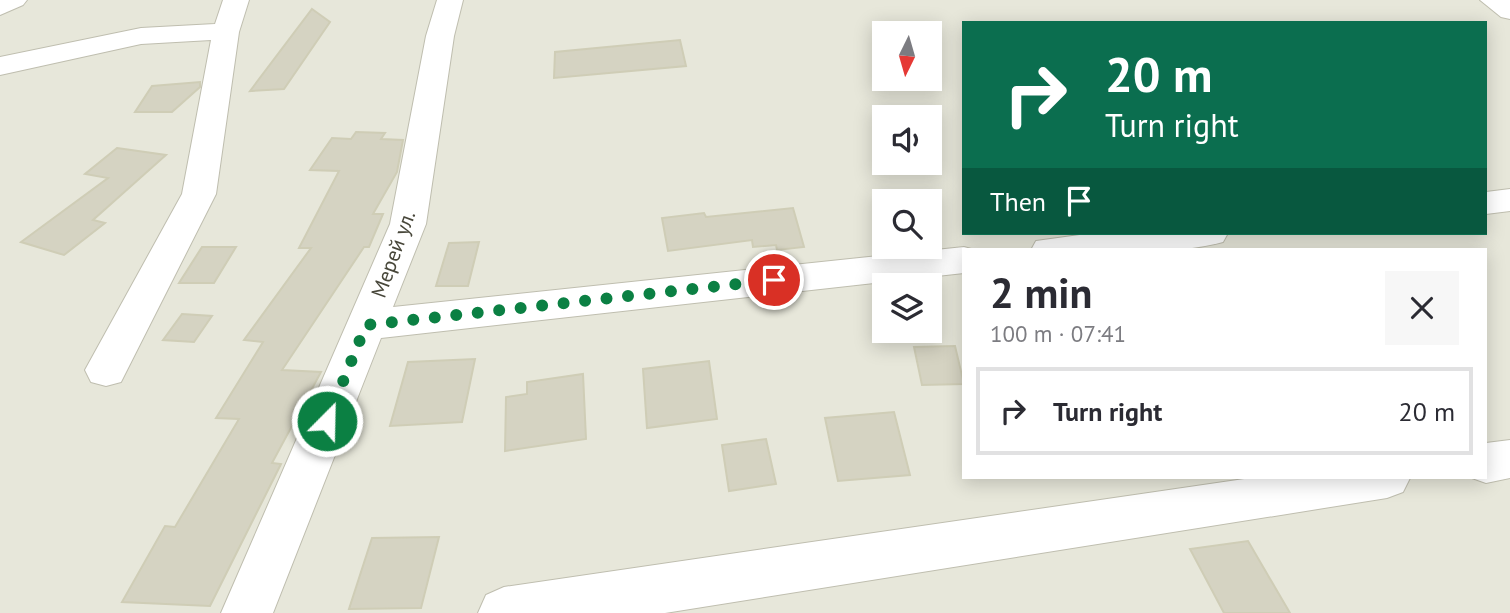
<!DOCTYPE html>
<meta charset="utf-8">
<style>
body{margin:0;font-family:"PT Sans",sans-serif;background:#f7f7f7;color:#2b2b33;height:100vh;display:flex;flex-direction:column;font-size:26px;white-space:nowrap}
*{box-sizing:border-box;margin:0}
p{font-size:23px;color:#7c7c81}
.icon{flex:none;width:38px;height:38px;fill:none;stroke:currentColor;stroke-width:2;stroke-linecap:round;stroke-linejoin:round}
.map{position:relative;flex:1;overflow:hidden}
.sheet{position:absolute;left:962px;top:248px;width:525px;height:231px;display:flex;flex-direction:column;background:#fff;border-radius:0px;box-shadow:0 4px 18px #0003}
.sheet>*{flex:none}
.banner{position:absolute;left:962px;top:21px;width:525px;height:214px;border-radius:0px;box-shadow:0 4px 18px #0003;background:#0b6e4f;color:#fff;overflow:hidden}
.needle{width:46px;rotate:185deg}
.tools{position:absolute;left:872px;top:21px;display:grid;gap:14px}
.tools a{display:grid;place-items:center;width:70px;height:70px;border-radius:0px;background:#fff;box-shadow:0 4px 18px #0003;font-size:35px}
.pin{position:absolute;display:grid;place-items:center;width:60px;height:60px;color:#fff;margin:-30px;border:4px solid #fff;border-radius:50%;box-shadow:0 2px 7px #0007}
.me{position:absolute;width:77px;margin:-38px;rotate:23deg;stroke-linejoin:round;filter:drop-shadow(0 0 5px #0008)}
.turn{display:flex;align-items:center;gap:24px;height:147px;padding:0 28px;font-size:32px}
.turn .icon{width:91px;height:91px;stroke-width:2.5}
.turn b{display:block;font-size:49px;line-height:60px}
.then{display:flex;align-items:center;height:66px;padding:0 28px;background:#0003;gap:14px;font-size:26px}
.round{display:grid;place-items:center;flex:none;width:74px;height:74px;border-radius:0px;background:#f7f7f7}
.overview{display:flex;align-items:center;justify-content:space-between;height:119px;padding:0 28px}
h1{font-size:42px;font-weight:800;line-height:52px}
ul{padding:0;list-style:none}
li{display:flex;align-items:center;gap:21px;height:88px;margin:0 14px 10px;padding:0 14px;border:4px solid #e1e1e2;border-radius:0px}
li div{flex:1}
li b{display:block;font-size:26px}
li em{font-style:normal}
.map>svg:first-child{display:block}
.residential{fill:#e7e7da;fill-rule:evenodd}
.building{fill:#d5d3c2;stroke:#cfcdb6;stroke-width:2}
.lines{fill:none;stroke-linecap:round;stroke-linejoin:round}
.street-casing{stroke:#bfbeaf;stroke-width:2}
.street{fill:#fff;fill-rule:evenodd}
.route{stroke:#0b8043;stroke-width:12;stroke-dasharray:0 21.6}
.labels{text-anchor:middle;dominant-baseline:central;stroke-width:5;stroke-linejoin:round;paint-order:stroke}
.street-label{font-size:21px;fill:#48473a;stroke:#fff}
</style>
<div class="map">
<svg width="1510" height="613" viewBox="0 0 1510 613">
<rect width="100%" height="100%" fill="#f4f4ec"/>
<!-- residential -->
<path class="residential" d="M0,0H1510V613H0ZM964,23H1486V233H964ZM884,33H929V79H884ZM884,117H929V163H884ZM884,201H929V247H884ZM964,250H1486V478H964ZM884,285H929V331H884Z"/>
<!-- building -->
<g class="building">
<polygon points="312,9 330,22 284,89 250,91"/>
<polygon points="680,40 686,66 554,78 555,52"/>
<polygon points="200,82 200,87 172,112 135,112 152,86"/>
<polygon points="356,132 385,133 381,139 403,140 397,172 373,214 383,214 369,247 364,247 282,370 321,372 272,463 281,464 210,606 122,602 165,526 175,527 239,419 216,418 263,342 244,340 311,248 299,248 339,171 310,170 332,138 351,139"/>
<polygon points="117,148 166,155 93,220 105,223 64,255 21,242 108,178 85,174"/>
<polygon points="793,208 804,247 777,250 776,245 753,247 752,240 668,251 662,218 704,213 706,217"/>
<polygon points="479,242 468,286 436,286 449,243"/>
<polygon points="202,247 236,247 214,283 179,283"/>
<polygon points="182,314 212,316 194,342 163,340"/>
<polygon points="955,346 964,384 922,385 914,347"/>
<polygon points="475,359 462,422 390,426 408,362"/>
<polygon points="709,361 717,419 647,428 643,369"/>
<polygon points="583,374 586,439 505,451 506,397 527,394 527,382"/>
<polygon points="894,412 910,475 838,481 825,418"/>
<polygon points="766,439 776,484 729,491 722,445"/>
<polygon points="439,537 421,608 349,609 372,538"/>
<polygon points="1248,541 1290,613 1224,613 1190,549"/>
</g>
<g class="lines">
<!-- street casing -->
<g class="street-casing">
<g id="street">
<polygon points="0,0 27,0 23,5 0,15"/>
<polygon points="223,0 249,0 239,32 216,194 121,382 106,386 91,382 85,370 182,194 211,40 141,44 0,75 0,57 141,28 215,24"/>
<polygon points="437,0 463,0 454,36 426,224 393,307 964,247 975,250 964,250 964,273 381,338 273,613 221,613 390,224 426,36"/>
<polygon points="1480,0 1510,0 1510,19 1501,17"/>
<polygon points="1510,189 1510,211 1486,214 1486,192"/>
<path d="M1094,233H1228L1223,242C1172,256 1085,253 1031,250L1036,241Z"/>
<polygon points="1510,440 1510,478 1486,483 1472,478 1486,478 1486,443"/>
<polygon points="1251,478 1410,478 1403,492 1387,498 665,613 478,613 486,595 504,587"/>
</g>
</g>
<!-- street -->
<use href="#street" class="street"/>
</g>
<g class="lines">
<!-- route -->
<polyline class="route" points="327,421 366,325 774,280"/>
</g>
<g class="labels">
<!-- street labels -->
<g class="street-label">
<text transform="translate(393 254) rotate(-70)">Мерей ул.</text>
</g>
</g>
</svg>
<div class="tools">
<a><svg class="needle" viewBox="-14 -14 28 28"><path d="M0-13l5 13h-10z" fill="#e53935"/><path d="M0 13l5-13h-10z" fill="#7c7c81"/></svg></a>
<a><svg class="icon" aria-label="sound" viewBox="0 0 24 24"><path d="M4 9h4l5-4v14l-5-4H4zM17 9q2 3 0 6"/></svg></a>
<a><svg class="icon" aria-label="search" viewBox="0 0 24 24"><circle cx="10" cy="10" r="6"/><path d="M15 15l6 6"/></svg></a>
<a><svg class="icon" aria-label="layers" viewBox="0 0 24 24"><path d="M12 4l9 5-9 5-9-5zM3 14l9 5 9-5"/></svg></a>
</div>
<div class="pin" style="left:774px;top:280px;background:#d93025"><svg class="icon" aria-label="arrive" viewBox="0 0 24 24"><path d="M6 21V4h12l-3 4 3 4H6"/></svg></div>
<svg class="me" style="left:327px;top:421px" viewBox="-20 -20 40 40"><circle r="17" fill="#0b8043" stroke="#fff" stroke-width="3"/><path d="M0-11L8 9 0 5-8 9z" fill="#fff"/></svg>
<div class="banner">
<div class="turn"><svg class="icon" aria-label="right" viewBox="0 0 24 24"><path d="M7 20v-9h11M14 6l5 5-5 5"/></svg><div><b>20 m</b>Turn right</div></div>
<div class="then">Then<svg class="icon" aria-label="arrive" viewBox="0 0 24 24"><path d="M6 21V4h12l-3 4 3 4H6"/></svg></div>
</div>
<section class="sheet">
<div class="overview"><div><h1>2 min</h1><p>100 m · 07:41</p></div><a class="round"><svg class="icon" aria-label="close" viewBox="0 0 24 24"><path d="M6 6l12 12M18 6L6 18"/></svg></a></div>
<ul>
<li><svg class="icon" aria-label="right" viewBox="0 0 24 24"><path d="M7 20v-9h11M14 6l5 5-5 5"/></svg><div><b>Turn right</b></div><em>20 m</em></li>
</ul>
</section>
</div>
